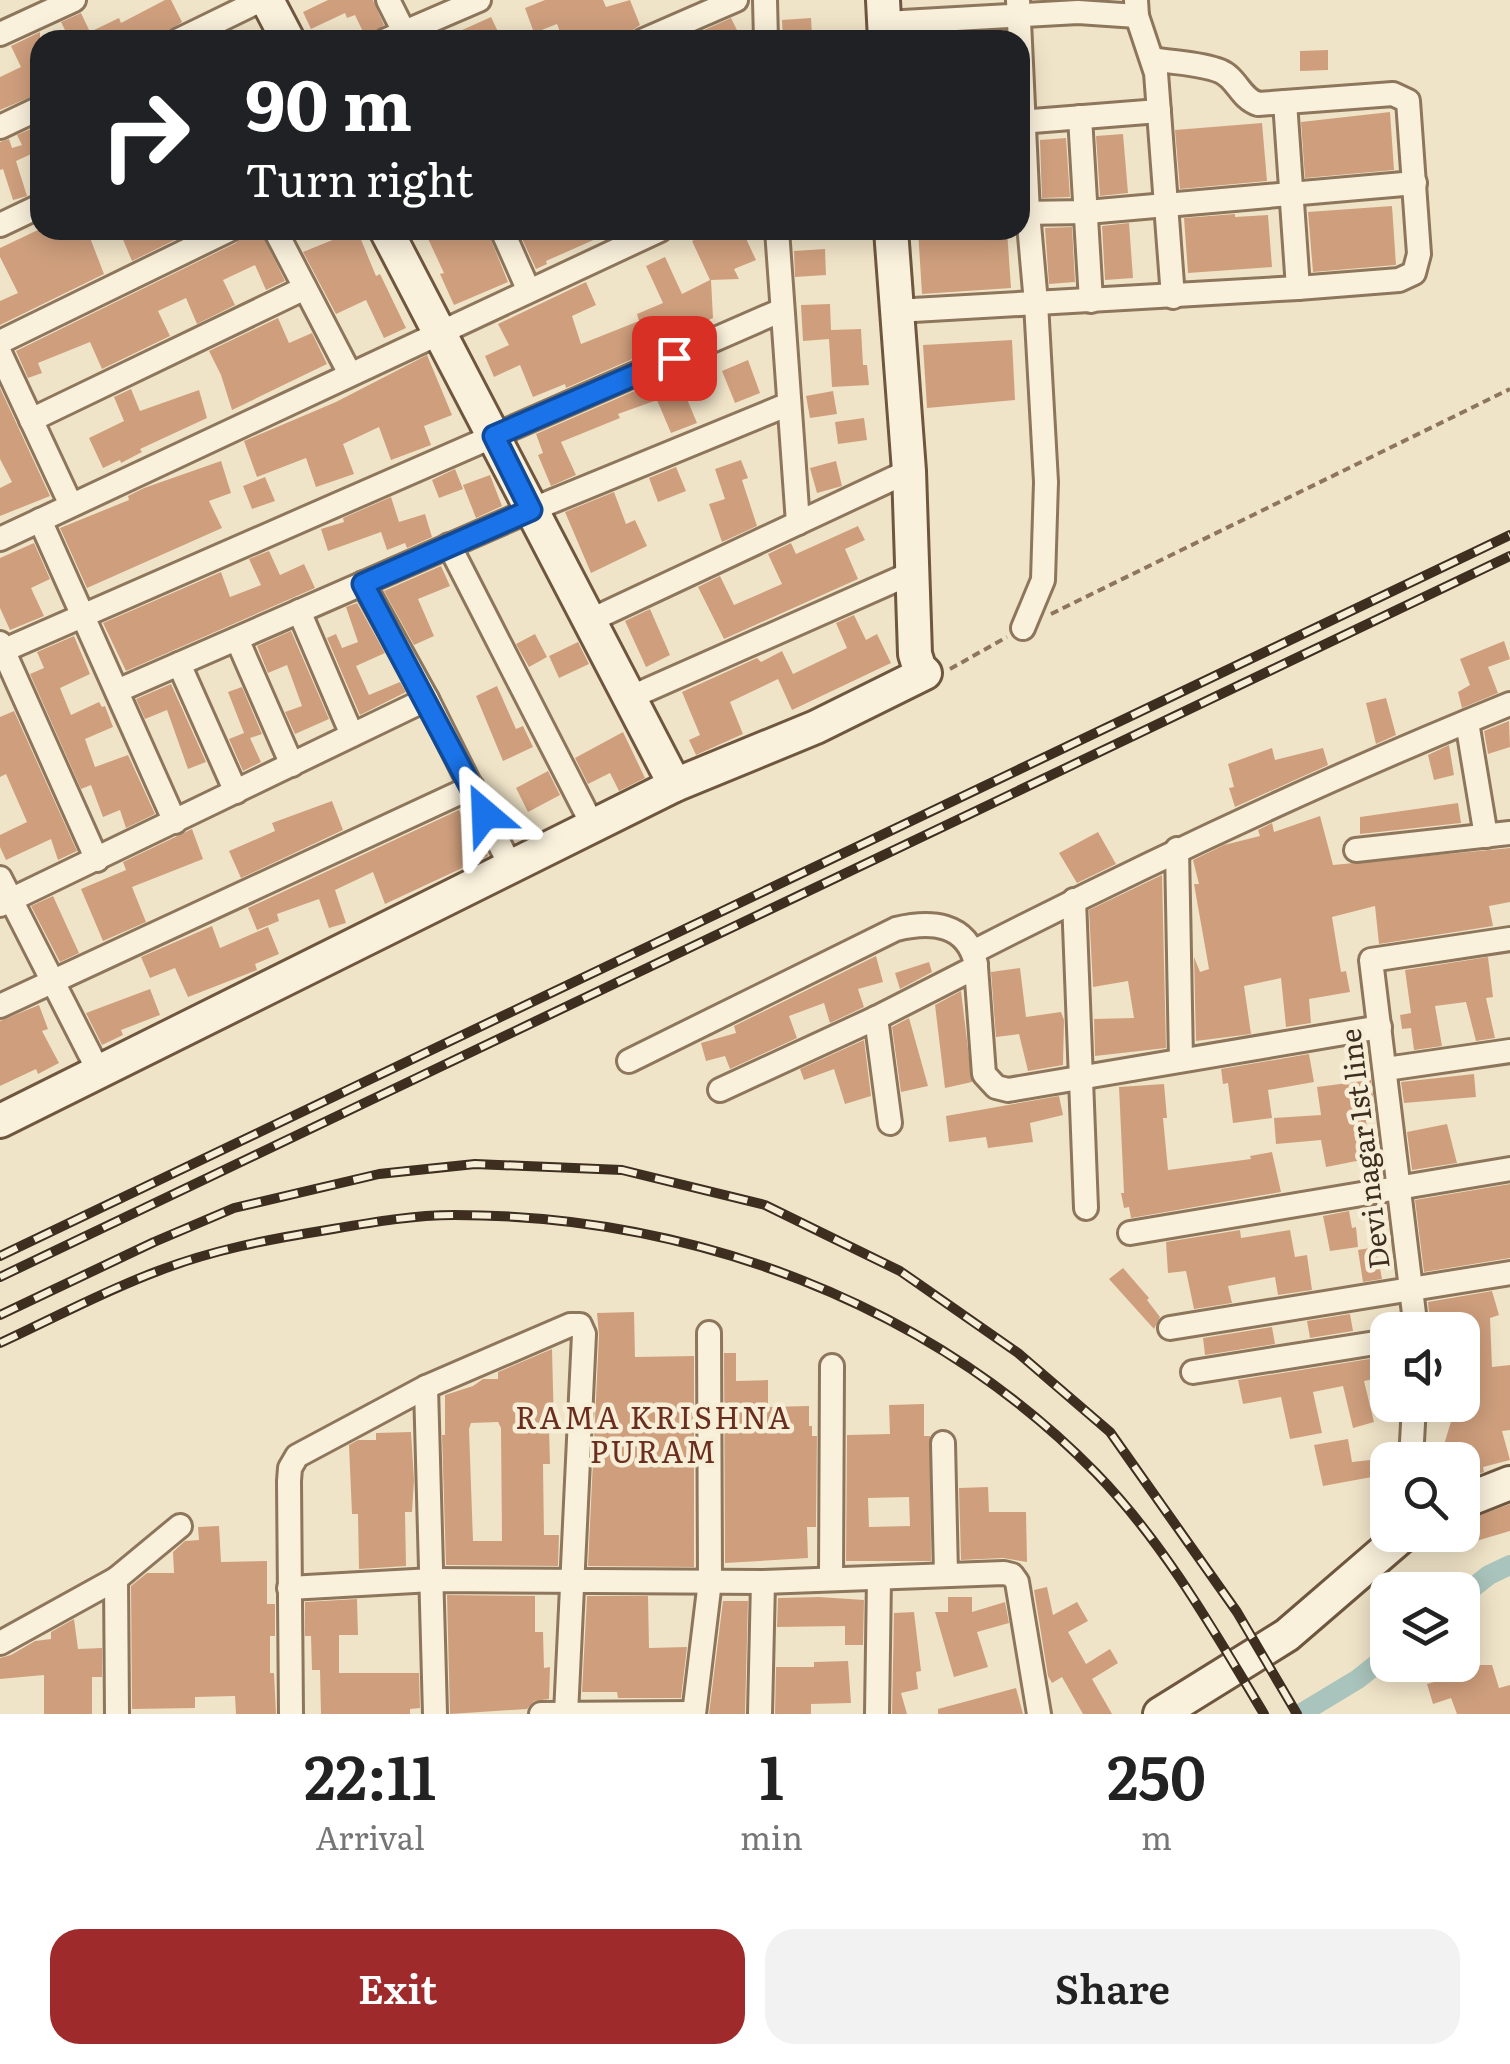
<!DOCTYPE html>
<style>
body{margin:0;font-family:Literata,serif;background:#f2f2f2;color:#222;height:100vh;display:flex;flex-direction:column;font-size:38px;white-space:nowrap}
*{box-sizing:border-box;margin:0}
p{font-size:32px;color:#767676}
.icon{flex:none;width:55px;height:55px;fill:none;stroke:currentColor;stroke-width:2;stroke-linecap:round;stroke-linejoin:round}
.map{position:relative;height:1714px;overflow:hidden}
.sheet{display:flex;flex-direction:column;background:#fff;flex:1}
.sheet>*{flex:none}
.hud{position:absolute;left:30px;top:30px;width:1000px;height:210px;border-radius:30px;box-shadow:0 5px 25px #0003;background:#202124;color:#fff;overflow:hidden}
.controls{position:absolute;left:1370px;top:1312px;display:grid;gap:20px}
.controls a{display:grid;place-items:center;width:110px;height:110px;border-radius:20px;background:#fff;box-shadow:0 5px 25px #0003;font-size:50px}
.pin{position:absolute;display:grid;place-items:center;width:85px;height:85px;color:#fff;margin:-42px;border-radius:20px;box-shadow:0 5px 15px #0006}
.me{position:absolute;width:110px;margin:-55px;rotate:334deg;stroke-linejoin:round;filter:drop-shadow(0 0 8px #0008)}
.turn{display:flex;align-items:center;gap:35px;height:210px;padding:0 50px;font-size:45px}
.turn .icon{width:130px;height:130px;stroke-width:2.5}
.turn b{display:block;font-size:70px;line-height:85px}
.eta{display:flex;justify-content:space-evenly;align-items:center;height:170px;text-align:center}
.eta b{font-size:60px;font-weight:600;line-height:70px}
.primary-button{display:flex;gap:20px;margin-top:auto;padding:20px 50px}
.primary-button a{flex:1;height:115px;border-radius:30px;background:#9e2a2b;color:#fff;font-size:40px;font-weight:600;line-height:115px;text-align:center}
.primary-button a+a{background:#f2f2f2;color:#222}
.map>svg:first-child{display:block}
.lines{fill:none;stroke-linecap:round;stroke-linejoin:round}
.canal{stroke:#a9c4bc;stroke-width:20}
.building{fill:#cf9f7d;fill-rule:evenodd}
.street-casing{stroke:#8d765c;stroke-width:28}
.secondary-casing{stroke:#6f573f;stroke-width:38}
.path{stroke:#8d765c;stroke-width:4;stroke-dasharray:8 5;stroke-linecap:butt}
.street{stroke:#faf1dc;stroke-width:22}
.secondary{stroke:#faf1dc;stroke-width:32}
.rail-casing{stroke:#3d2e20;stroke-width:10}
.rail{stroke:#f7eed8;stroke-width:6;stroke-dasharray:19;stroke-linecap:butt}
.route-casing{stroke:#114b97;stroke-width:25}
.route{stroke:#1a73e8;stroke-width:18}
.labels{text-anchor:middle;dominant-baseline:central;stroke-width:9;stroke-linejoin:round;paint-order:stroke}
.street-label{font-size:28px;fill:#3d2e20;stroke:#f7eed8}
.neighbourhood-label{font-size:30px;letter-spacing:2.5px;fill:#6b2e1e;stroke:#f7eed8}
</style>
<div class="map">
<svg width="1510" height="1714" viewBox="0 0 1510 1714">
<rect width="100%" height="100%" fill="#f0e4c8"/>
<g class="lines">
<!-- canal -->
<g class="canal">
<polyline points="1462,1596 1489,1575 1510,1565"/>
<polyline points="1300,1714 1358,1679 1388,1655"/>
</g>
</g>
<!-- building -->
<g class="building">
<polygon points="165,0 171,0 182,22 156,40 70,40 61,22 81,13 90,32 119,18 121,23"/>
<polygon points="328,0 373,0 384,25 366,38 355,15 347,18 345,13 311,29 303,12"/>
<polygon points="545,0 603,0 606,7 630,0 640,25 633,30 629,40 563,40 557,24 534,33 525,8"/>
<polygon points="491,17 502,40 440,40"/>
<polygon points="731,18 740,36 732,40 682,40"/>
<polygon points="811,18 812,36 783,38 782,20"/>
<polygon points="40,32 40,93 0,110 0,77 21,67 11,46"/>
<polygon points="1328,50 1328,70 1300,71 1300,51"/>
<polygon points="1390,112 1394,170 1305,178 1301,122"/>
<polygon points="1262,123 1267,181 1180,189 1175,130"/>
<polygon points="40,125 40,150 16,161 27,196 13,200 3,169 0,170 0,142 9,139 12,148 22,145 17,135"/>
<polygon points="1123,134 1128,193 1100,196 1096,136"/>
<polygon points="1066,138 1070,197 1042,198 1040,140"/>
<polygon points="1392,206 1396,265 1313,272 1308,212"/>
<polygon points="1235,214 1235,217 1268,215 1272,267 1188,273 1184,218"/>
<polygon points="1129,223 1133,278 1105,280 1102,226"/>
<polygon points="1072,227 1075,282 1049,284 1045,228"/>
<polygon points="38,230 87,230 104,274 0,325 0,301 18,293 0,257 0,248"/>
<polygon points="119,230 195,230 132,261"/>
<polygon points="244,230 260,230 285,281 266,290 255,265 223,280 235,305 197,324 186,298 158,311 170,336 102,369 90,342 38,363 42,373 28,378 16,351 236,243"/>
<polygon points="357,230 376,276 380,274 406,328 384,338 366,300 336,314 303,252"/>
<polygon points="424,230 487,230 508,282 454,305 440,274 444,273"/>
<polygon points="518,230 616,230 546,261 547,264 536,269"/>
<polygon points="716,230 742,230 756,260 734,269 739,279 711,280 713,318 645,349 646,353 566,388 565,384 533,397 520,365 494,377 485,356 509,345 498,324 586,282 596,305 572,316 581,344 639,321 637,314 663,303 646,266 665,257 682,294 710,280 692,241"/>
<polygon points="918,230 1007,230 1011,288 922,294"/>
<polygon points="825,249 826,275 795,277 794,251"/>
<polygon points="830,304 831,330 861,329 863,365 867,365 869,385 832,387 829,339 803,341 801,305"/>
<polygon points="278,318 289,343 312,333 327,364 232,410 221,375 209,351"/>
<polygon points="1012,340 1015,400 927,408 923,345"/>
<polygon points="427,355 452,415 424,426 431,445 391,460 379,427 343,444 354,474 316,487 306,458 257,477 244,441 336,402"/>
<polygon points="748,360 760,393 735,403 722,371"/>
<polygon points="671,375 679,394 684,392 697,423 671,433 657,400 618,414 620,418 561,442 576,475 551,486 538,455 543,453 536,434"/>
<polygon points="0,388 50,496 0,516 0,488 12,482 0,459"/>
<polygon points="131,389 140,411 199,390 207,418 140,449 142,452 121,463 120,460 103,468 89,438 124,421 114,397"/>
<polygon points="833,391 837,414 810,418 806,396"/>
<polygon points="864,418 867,440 838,444 835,422"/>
<polygon points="741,460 748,478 742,480 757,526 722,542 709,504 725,499 715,469"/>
<polygon points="221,461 231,493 209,501 222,528 87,588 60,528 129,500 128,496 144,488"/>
<polygon points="836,461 842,486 817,493 810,468"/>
<polygon points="676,467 686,491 658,502 649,478"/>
<polygon points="455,469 463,489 439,498 432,480"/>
<polygon points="490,475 502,506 476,518 463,485"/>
<polygon points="265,477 275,501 252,509 243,486"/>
<polygon points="614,492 626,524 635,520 647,546 591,573 565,512"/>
<polygon points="391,497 399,522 425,514 432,537 407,548 405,543 387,550 381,532 328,551 321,529 344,522 343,518"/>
<polygon points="858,526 865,540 845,549 858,579 724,639 698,587 720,576 734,605 782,584 768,554 791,543 796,554"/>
<polygon points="34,543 50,579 31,588 44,616 10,630 0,608 0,558"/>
<polygon points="269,551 280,575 304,564 315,588 126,671 103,623 221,572 230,597 261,585 249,559"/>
<polygon points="441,566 450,586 418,599 434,636 414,645 384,591"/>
<polygon points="357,603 385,653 356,666 369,695 400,682 406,692 360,715 327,638 336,634 342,648 358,642 346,607"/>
<polygon points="650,609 670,655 646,667 625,621"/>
<polygon points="854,615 866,640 877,634 891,663 792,710 778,679 730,702 743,734 696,755 689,740 700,735 682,692 757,658 761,662 782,651 793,674 847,648 836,623"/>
<polygon points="291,631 329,719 295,734 285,712 302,706 287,665 268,673 257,646"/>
<polygon points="535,634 547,657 529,667 516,644"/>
<polygon points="74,636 90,674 60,688 71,715 99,702 102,707 105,706 113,727 85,739 95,767 128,755 155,814 126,828 120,810 103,817 91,785 81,789 30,674 44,668 37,652"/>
<polygon points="1504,641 1510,659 1488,667 1498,693 1462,708 1458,692 1470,685 1460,659"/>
<polygon points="578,642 589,664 559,678 549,656"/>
<polygon points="171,684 206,762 188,769 167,710 145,719 136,699"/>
<polygon points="497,686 516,729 523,726 533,747 503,761 476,696"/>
<polygon points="242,687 262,734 250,738 261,762 243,771 229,739 244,733 228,692"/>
<polygon points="1386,698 1396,735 1376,744 1366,703"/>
<polygon points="14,711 77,851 58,860 51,839 6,860 0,847 0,835 27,822 6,774 0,777 0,717"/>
<polygon points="1509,721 1510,747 1488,754 1484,731"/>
<polygon points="623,732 645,778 619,791 610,773 588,784 575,758"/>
<polygon points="1449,745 1454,775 1434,780 1428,755"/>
<polygon points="1272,748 1275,760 1323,748 1328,765 1235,807 1229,788 1234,787 1228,764"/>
<polygon points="548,771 560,795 528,812 516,788"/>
<polygon points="332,801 343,830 241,878 229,851 275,831 272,823"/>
<polygon points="1458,803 1461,823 1360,834 1360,817"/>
<polygon points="459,810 469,834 476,831 488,856 385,904 373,872 335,890 346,923 329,928 319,899 277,914 279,921 257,930 248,908"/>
<polygon points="1320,816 1333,865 1510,848 1510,902 1489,906 1493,926 1379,944 1375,906 1332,917 1341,972 1346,971 1350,992 1309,999 1311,1023 1286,1027 1281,978 1244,986 1251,1034 1196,1041 1194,957 1200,972 1209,969 1194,884 1199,884 1193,860 1224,845 1260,836 1258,830 1272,823 1274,832"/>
<polygon points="192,829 203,859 132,887 146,922 103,941 81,889 126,870 123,862"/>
<polygon points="1098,832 1116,864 1077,883 1059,853"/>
<polygon points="1162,875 1166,1048 1095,1056 1094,1019 1134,1018 1128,981 1093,987 1089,910"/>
<polygon points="53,896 79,953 60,962 31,906"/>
<polygon points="212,926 220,948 268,927 279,954 255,964 257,970 188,997 175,968 150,978 141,957"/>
<polygon points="876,956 883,982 858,989 864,1007 830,1023 824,1003 789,1016 797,1038 730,1069 725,1056 706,1061 701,1043 736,1033 734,1026"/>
<polygon points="1488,957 1493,997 1486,998 1495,1038 1476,1041 1466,1002 1435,1006 1442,1046 1414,1050 1411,1028 1402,1029 1400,1015 1411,1013 1405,970"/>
<polygon points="929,962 932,972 900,989 895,973"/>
<polygon points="1020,968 1026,1017 1061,1012 1064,1020 1063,1065 1028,1071 1019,1034 996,1037 991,972"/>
<polygon points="150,989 160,1015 121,1030 123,1035 102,1045 86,1013"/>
<polygon points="961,991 972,1082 945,1088 935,1005"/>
<polygon points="39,1005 48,1029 42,1031 59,1063 38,1074 36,1069 0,1086 0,1021"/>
<polygon points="909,1018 928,1086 901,1092 892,1027"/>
<polygon points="864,1040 871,1096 845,1104 834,1069 804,1080 800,1069"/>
<polygon points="1309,1054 1314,1082 1268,1090 1272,1118 1233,1123 1228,1083 1223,1084 1221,1069"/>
<polygon points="1474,1074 1476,1097 1404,1103 1401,1082"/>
<polygon points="1371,1080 1374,1106 1364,1109 1372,1158 1326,1167 1321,1140 1276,1144 1274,1118 1321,1115 1317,1087"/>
<polygon points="1164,1084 1167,1118 1163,1118 1168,1170 1251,1159 1250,1156 1272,1152 1281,1192 1131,1218 1129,1207 1124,1208 1121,1193 1124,1193 1119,1087"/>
<polygon points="1059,1096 1063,1115 1030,1123 1033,1142 988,1148 986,1137 949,1142 946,1116"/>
<polygon points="1447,1124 1457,1163 1412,1170 1407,1132"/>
<polygon points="1510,1184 1510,1258 1424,1272 1415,1200"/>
<polygon points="1349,1211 1352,1228 1356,1227 1358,1247 1330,1251 1323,1216"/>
<polygon points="1240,1230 1241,1238 1290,1230 1295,1257 1307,1255 1312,1290 1278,1295 1275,1277 1228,1286 1232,1303 1194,1309 1186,1271 1168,1273 1166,1242"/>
<polygon points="1376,1247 1382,1279 1363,1282 1358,1250"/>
<polygon points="1123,1268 1149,1298 1147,1300 1160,1317 1154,1329 1109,1279"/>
<polygon points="1492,1291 1499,1315 1490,1318 1492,1367 1510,1365 1510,1430 1502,1431 1510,1460 1483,1467 1484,1472 1462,1480 1462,1460 1452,1460 1453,1446 1443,1448 1456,1405 1462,1405 1462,1320 1430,1322 1428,1302"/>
<polygon points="634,1312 635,1357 694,1356 694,1567 588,1566 599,1335 597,1313"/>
<polygon points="1350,1314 1353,1331 1310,1338 1307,1321"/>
<polygon points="1272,1327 1275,1344 1205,1355 1203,1338"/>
<path d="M552,1349L554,1427H549L550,1464H543L544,1535H559L558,1566L446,1565L442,1435H445V1395L473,1386L483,1379H498V1372ZM498,1422L501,1428L502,1541H473L469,1429L471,1423Z"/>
<polygon points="724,1353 736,1353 736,1381 768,1380 768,1407 809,1406 809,1426 812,1426 812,1436 817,1436 816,1527 807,1527 808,1558 725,1563"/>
<polygon points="1388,1356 1388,1376 1364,1381 1374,1422 1353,1428 1343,1386 1313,1392 1322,1433 1290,1439 1281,1397 1243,1404 1238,1380"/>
<path d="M924,1404V1436H930L931,1561H846L847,1435L890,1434L889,1405ZM909,1497L910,1526L869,1527L868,1498Z"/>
<polygon points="411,1432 414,1480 412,1512 405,1512 406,1566 359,1569 358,1514 352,1514 349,1445 358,1440 376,1440 376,1433"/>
<polygon points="1348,1439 1352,1462 1388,1458 1388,1474 1323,1486 1314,1445"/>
<polygon points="988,1487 989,1512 1026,1512 1027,1562 1003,1558 961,1560 959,1488"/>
<polygon points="1510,1504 1510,1531 1442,1551 1437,1535 1462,1535 1462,1522"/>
<polygon points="219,1526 221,1562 267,1561 267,1604 275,1604 275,1636 270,1636 270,1673 274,1673 276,1714 236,1714 235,1696 195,1697 195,1708 132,1709 131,1586 147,1573 174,1573 173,1552 185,1541 199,1540 198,1527"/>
<polygon points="1047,1587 1053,1615 1077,1602 1088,1621 1068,1632 1086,1664 1110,1649 1118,1663 1092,1679 1112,1714 1083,1714 1062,1677 1052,1683 1048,1676 1034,1590"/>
<polygon points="447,1595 535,1596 535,1632 543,1632 544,1668 550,1667 549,1699 534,1701 527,1709 450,1714"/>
<polygon points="587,1596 648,1596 649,1648 687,1647 681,1698 618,1698 617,1692 582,1692"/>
<polygon points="819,1597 864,1600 863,1645 845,1645 845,1626 777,1627 778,1598"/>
<polygon points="948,1597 972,1597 972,1612 1005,1602 1009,1623 977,1632 988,1667 954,1677 935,1612 948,1612"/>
<polygon points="357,1599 358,1635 339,1635 339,1673 419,1673 420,1708 410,1709 410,1714 321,1714 320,1670 312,1670 311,1636 305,1636 305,1602"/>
<polygon points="723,1601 748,1601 745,1714 709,1714"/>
<polygon points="914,1612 921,1671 916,1672 918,1689 901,1693 907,1714 892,1714 894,1613"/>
<polygon points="74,1619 78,1649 102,1648 102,1677 92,1677 92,1714 44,1714 44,1675 0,1679 0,1658 11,1655 35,1641 51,1639 51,1632"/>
<polygon points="848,1661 851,1703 811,1704 811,1714 775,1714 776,1667 814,1667 814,1662"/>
<polygon points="1447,1665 1492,1665 1499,1688 1510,1685 1510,1714 1457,1714 1451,1698 1433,1704 1427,1684 1449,1678"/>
<polygon points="1016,1688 1023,1714 938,1714 938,1709"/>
</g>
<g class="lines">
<!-- street casing -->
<g class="street-casing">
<g id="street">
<polyline points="388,0 404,32"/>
<polyline points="765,0 766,40"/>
<polyline points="1018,0 1028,213 1036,303 1046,482 1043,580 1023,628"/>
<polyline points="1136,0 1137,16 1156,73 1173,297"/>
<polyline points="885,23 1078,12 1137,16"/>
<polyline points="0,34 74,0"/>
<polyline points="179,40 261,0"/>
<polyline points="386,40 479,0"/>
<polyline points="644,40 736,0"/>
<polyline points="1285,102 1298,288"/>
<polyline points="1080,117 1091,301"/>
<polyline points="1020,122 1159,111"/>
<polyline points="0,127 40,108"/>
<polyline points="1020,213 1087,212 1415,183"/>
<polyline points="0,225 40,206"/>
<polyline points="275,230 350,374"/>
<polyline points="502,230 528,289"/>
<polyline points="777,230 798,523"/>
<path d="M896,311L1298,288L1399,280L1414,273L1419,254L1408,101L1393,94L1258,104C1240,98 1237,78 1220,71C1200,63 1174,63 1153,59"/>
<polyline points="0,342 229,230"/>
<polyline points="0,353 71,505"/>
<polyline points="31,420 305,288"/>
<polyline points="40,520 175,822"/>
<polyline points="0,539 660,230"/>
<polyline points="449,545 593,826"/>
<polyline points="363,583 427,699"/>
<polyline points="299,611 352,735"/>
<polyline points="589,621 909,471"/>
<polyline points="237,639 292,765"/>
<polyline points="0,643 97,860"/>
<polyline points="0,652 782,310"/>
<polyline points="179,664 236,792"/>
<polyline points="117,691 531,510 789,404"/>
<polyline points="629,698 914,572"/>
<polyline points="1467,722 1486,836"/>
<polyline points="1177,849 1181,1060"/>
<polyline points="1356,850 1510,833"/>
<polyline points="0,878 99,1072"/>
<polyline points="1074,900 1086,1208"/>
<polyline points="0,905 427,699 511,867"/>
<path d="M973,952C1149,862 1327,778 1510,704"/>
<polyline points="0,1006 472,787"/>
<polyline points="876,1018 890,1123"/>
<path d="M629,1061L896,929C930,921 967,922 976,964"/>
<polyline points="1386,1069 1510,1051"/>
<polyline points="720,1090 876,1018 976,967 984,1074 996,1087 1008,1090 1380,1027"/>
<polyline points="1130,1233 1510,1169"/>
<polyline points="1170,1328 1510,1273"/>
<polyline points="1416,1330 1371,960 1510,939"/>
<polyline points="1193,1372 1388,1341"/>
<polyline points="426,1387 435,1714"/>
<polyline points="943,1443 946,1574"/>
<polyline points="1411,1460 1414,1405"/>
<polyline points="116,1579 117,1714"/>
<polyline points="831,1579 832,1366"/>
<polyline points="289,1588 432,1580 763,1582 1004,1573 1012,1575 1017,1582 1039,1714"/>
<polyline points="0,1643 116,1579 180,1526"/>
<polyline points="291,1714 289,1481 290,1468 297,1456 426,1387 570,1325 580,1325 584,1334 566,1714"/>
<polyline points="541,1714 694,1713"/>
<polyline points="694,1714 710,1581 709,1333"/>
<polyline points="760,1714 763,1582"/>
<polyline points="877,1714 879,1578"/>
</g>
</g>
<!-- secondary casing -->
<g class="secondary-casing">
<g id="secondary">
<polyline points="267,0 288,40"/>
<polyline points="883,0 885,40"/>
<polyline points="386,230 675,785"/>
<polyline points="0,1121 675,785 816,727 925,673 919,667 915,654 909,471 891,230"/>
<polyline points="1462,1502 1510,1483"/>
<polyline points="1160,1714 1287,1635 1403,1535"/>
</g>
</g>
<!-- path -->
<g class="path">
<polyline points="1051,614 1510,389"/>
<polyline points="950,669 1007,637"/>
</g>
<!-- street -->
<use href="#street" class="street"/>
<!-- secondary -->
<use href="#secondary" class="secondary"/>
<!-- rail casing -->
<g class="rail-casing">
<g id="rail">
<polyline points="0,1256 1510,535"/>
<polyline points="0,1277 1510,556"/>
<polyline points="0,1315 154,1242 234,1208 379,1174 475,1164 622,1170 765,1205 900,1271 1018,1353 1110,1432 1237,1612 1297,1714"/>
<path d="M0,1343C52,1319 104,1291 158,1271C212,1250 270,1239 327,1230C368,1223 412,1215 454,1215C691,1215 928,1302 1096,1473C1164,1543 1214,1631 1264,1714"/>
</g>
</g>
<!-- rail -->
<use href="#rail" class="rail"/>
</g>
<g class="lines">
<!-- route casing -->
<g class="route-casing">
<polyline id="route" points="485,814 363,584 531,510 494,436 674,358"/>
</g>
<!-- route -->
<use href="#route" class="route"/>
</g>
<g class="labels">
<!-- street labels -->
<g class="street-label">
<text transform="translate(1363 1149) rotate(-97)">Devi nagar 1st line</text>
</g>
<!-- neighbourhood labels -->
<g class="neighbourhood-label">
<text x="654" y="1416">RAMA KRISHNA<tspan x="654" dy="34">PURAM</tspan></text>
</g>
</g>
</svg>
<div class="controls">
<a><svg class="icon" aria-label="sound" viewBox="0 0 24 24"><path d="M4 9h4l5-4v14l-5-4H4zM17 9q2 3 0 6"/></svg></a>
<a><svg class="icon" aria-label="search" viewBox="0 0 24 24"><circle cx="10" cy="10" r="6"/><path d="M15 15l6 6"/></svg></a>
<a><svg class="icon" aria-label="layers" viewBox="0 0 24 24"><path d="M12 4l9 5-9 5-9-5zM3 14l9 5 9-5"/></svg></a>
</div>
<div class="pin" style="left:674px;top:358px;background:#d93025"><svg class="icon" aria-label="arrive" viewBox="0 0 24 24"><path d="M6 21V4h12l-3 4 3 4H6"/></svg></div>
<svg class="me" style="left:485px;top:814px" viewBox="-20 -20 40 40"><path d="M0-17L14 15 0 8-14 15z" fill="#1a73e8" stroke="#fff" stroke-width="4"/></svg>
<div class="hud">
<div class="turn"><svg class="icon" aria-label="right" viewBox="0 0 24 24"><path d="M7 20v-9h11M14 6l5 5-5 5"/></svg><div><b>90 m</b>Turn right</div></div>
</div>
</div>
<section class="sheet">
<div class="eta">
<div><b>22:11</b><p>Arrival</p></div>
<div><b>1</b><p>min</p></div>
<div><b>250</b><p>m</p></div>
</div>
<div class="primary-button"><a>Exit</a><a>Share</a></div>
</section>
